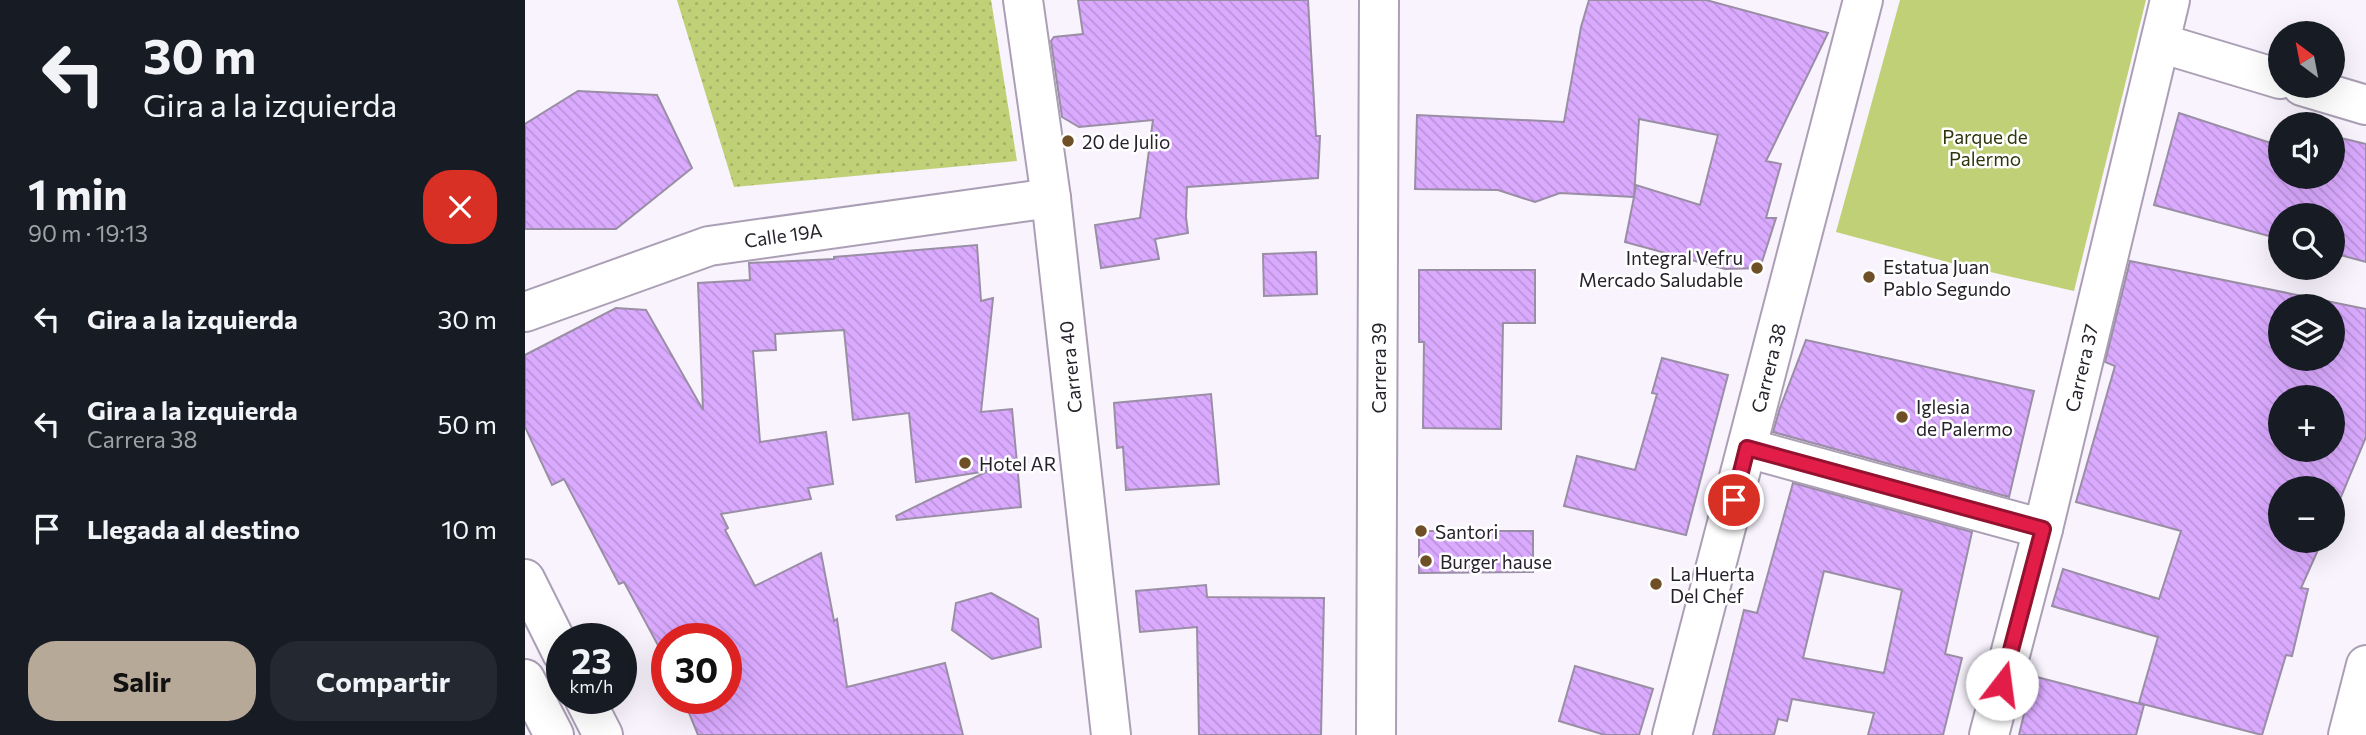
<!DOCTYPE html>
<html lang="es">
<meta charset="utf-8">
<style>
body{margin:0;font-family:Commissioner,sans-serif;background:#242831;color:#f1f3f6;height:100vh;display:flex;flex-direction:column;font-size:26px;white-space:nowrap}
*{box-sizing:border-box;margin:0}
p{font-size:23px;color:#9ea1a6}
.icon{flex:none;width:38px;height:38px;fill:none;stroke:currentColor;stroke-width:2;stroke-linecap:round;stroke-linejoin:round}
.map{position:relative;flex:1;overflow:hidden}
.side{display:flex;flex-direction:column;background:#171b24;width:525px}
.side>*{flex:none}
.hud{background:#171b24;color:#f1f3f6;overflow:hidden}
.needle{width:46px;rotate:328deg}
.tools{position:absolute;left:1743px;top:21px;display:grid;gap:14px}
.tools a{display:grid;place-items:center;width:77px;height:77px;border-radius:50%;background:#171b24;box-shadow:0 7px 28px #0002;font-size:35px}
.speed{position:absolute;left:21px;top:623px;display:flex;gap:14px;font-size:35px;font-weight:700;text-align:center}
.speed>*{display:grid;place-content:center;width:91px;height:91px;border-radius:50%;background:#171b24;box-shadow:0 7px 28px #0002;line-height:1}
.speed small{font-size:18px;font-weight:400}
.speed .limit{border:10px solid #d22;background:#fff;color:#111}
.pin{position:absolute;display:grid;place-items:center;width:60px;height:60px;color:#fff;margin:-30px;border:4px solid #fff;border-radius:50%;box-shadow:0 2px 7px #0007}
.me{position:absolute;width:77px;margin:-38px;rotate:15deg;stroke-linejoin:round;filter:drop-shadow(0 0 5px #0008)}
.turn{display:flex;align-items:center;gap:24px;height:147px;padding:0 28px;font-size:32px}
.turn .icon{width:91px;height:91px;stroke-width:2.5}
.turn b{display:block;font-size:49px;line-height:60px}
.round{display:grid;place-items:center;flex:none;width:74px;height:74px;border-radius:28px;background:#242831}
.summary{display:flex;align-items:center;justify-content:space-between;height:119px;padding:0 28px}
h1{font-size:42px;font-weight:700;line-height:52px}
.button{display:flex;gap:14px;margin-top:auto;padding:14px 28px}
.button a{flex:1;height:80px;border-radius:28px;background:#b6a998;color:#111;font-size:28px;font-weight:700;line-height:80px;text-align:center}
.button a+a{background:#242831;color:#f1f3f6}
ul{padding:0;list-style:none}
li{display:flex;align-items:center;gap:21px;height:105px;padding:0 28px}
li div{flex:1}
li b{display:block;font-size:26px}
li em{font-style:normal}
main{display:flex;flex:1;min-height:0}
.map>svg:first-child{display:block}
.grass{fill:url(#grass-dots)}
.park{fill:#bfd076}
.building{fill:url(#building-back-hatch);stroke:#9a8ea5;stroke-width:2;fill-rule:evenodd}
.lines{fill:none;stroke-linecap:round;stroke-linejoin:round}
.minor-casing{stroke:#ab9fb5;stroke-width:42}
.major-casing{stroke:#ab9fb5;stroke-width:42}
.minor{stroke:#fff;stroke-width:38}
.major{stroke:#fff;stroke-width:38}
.route-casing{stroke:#92132f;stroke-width:18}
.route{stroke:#e11d48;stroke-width:12}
.poi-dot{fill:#6f4f25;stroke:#fff;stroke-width:2.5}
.labels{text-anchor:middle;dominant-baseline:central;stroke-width:5;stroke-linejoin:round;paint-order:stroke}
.park-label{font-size:19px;fill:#2f360c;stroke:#fff}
.poi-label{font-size:19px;fill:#26212a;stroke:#fff;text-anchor:start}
.street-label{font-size:19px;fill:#26212a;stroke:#fff}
</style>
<main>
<section class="side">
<div class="hud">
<div class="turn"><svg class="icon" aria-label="left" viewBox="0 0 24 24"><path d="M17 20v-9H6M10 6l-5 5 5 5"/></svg><div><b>30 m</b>Gira a la izquierda</div></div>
</div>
<div class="summary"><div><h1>1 min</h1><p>90 m · 19:13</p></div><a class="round" style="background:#d93025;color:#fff"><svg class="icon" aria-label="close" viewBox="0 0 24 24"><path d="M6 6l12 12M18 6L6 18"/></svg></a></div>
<ul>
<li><svg class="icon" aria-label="left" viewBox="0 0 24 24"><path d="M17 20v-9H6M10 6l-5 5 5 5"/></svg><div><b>Gira a la izquierda</b></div><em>30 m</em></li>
<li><svg class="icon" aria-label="left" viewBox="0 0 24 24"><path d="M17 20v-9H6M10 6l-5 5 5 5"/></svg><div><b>Gira a la izquierda</b><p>Carrera 38</p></div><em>50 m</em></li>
<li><svg class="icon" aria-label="arrive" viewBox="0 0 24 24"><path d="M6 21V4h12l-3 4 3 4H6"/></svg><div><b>Llegada al destino</b></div><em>10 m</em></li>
</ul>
<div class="button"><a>Salir</a><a>Compartir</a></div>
</section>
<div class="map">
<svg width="1841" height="735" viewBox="0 0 1841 735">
<defs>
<pattern id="grass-dots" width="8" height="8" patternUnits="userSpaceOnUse" patternTransform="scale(1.75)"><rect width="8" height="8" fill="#bfd076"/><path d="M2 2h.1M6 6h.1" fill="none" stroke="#a4b266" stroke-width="1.8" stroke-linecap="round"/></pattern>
<pattern id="building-back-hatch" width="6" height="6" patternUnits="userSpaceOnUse" patternTransform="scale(1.75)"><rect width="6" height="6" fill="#daaaff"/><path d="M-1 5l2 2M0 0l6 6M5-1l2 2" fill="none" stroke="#bb92db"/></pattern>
</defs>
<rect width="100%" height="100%" fill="#f8f3fd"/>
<!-- grass -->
<polygon class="grass" points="152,0 466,0 492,161 209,187"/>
<!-- park -->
<polygon class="park" points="1375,0 1621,0 1549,291 1430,264 1311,232"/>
<!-- building -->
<g class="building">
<polygon points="553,0 783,0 791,136 795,136 793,178 662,187 661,217 663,233 630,239 634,259 576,268 570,225 615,218 628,120 554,127 537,117 526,41 529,37 558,34"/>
<path d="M1064,0H1181L1303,33L1241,161L1256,164L1241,218H1251L1235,268L1200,269L1100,242L1109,197L1035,193L1010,202L973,190L890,189L892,115L1039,122L1056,27ZM1114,119L1193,135L1175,205L1111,185L1109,197Z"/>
<polygon points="53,91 132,95 167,168 91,229 0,229 0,124"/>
<polygon points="1654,113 1755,146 1755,177 1808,177 1808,136 1841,144 1841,262 1808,253 1808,215 1755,215 1755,239 1629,205"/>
<polygon points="452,245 456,301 468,298 456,412 487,409 496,507 372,520 371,516 463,471 391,482 384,413 328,420 319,330 250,334 251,350 228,351 235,442 301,432 308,484 283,488 286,499 196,514 203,528 200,530 230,586 296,553 309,621 312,619 322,687 420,663 438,735 173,735 158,698 201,698 201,639 142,639 142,662 99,582 94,584 39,479 27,485 0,427 0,355 91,308 121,310 178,410 173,283 225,280 224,263 309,259 309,257"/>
<polygon points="791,252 792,294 739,296 738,254"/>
<path d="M1605,261L1841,309V437L1808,516V488H1755V541H1797L1776,588L1783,589L1767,656L1761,655L1737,735L1614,703L1633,637L1527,606L1538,569L1634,599L1656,531L1551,502L1590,366L1580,362ZM1755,306H1808V359H1755ZM1755,397H1808V450H1755Z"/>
<polygon points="894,270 1010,270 1010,323 978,323 976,429 898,428 899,342 894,342"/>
<polygon points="1281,340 1509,391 1484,497 1248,432 1255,408"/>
<polygon points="1137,358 1203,375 1161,535 1039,506 1052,456 1110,470 1132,394 1127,393"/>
<polygon points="686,394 694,484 601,490 598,447 592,448 589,403"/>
<path d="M1268,483L1447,532L1420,654L1437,658L1418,735H1343L1349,713L1267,699L1262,721L1253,719L1249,735H1188L1219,610L1232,613ZM1299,571L1377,590L1359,673L1278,658Z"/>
<polygon points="894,531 1008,531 1008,572 894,573"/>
<polygon points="681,585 682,597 799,598 796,735 674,735 672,627 615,632 611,591"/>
<polygon points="466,593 513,619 516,647 467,659 427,630 431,603"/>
<polygon points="1050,666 1128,689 1114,735 1080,735 1034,721"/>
<polygon points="1508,676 1619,705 1611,735 1494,735"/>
</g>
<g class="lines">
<!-- minor casing -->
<g class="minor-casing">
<g id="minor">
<polyline points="498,0 526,198 586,735"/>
<polyline points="1635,43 1755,79"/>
<polyline points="1777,86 1841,105"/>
<polyline points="0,312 184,246 526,198"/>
<polyline points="1222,448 1518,529"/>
<polyline points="0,579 37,653"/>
<polyline points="59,698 78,735"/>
<polyline points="851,735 854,0"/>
<polyline points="1147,735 1338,0"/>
<polyline points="1464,735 1518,529 1645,0"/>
<polyline points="1823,735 1841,665"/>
</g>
</g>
<!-- major casing -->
<g class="major-casing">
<polyline id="major" points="0,679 29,735"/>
</g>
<!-- minor -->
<use href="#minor" class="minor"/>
<!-- major -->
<use href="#major" class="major"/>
</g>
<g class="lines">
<!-- route casing -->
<g class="route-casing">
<polyline id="route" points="1209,500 1222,448 1518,529 1477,684"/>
</g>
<!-- route -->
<use href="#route" class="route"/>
</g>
<!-- markers -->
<g class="poi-dot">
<circle cx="543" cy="141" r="7"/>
<circle cx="1232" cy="268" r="7"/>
<circle cx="1344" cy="277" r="7"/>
<circle cx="1377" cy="417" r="7"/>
<circle cx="440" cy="463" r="7"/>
<circle cx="896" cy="531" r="7"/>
<circle cx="901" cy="561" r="7"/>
<circle cx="1131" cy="584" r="7"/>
</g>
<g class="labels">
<!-- park labels -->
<g class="park-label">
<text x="1460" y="136">Parque de<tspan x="1460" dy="22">Palermo</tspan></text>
</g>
<!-- poi labels -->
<g class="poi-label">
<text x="557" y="141">20 de Julio</text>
<text x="1218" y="257" text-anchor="end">Integral Vefru<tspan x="1218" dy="22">Mercado Saludable</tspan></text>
<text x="1358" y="266">Estatua Juan<tspan x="1358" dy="22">Pablo Segundo</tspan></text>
<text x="1391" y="406">Iglesia<tspan x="1391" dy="22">de Palermo</tspan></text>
<text x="454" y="463">Hotel AR</text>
<text x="910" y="531">Santori</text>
<text x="915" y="561">Burger hause</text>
<text x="1145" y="573">La Huerta<tspan x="1145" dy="22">Del Chef</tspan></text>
</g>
<!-- street labels -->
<g class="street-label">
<text transform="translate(258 235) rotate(-8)">Calle 19A</text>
<text transform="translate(545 367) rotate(-96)">Carrera 40</text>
<text transform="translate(853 368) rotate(-90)">Carrera 39</text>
<text transform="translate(1243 368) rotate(-76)">Carrera 38</text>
<text transform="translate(1556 368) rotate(-77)">Carrera 37</text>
</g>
</g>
</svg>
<div class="tools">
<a><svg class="needle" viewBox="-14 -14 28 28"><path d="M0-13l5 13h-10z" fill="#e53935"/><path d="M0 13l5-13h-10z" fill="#9ea1a6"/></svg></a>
<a><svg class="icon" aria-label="sound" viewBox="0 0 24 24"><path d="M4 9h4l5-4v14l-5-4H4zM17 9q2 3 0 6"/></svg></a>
<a><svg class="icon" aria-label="search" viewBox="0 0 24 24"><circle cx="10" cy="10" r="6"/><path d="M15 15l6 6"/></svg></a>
<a><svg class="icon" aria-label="layers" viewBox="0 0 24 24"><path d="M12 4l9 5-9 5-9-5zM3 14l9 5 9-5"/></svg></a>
<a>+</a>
<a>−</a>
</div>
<div class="speed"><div>23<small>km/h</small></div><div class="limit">30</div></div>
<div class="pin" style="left:1209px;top:500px;background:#d93025"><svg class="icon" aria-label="arrive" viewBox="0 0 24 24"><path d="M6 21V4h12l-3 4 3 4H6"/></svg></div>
<svg class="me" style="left:1477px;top:684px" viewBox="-20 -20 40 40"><circle r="19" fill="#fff"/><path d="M0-13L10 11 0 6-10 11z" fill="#e11d48"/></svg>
</div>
</main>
